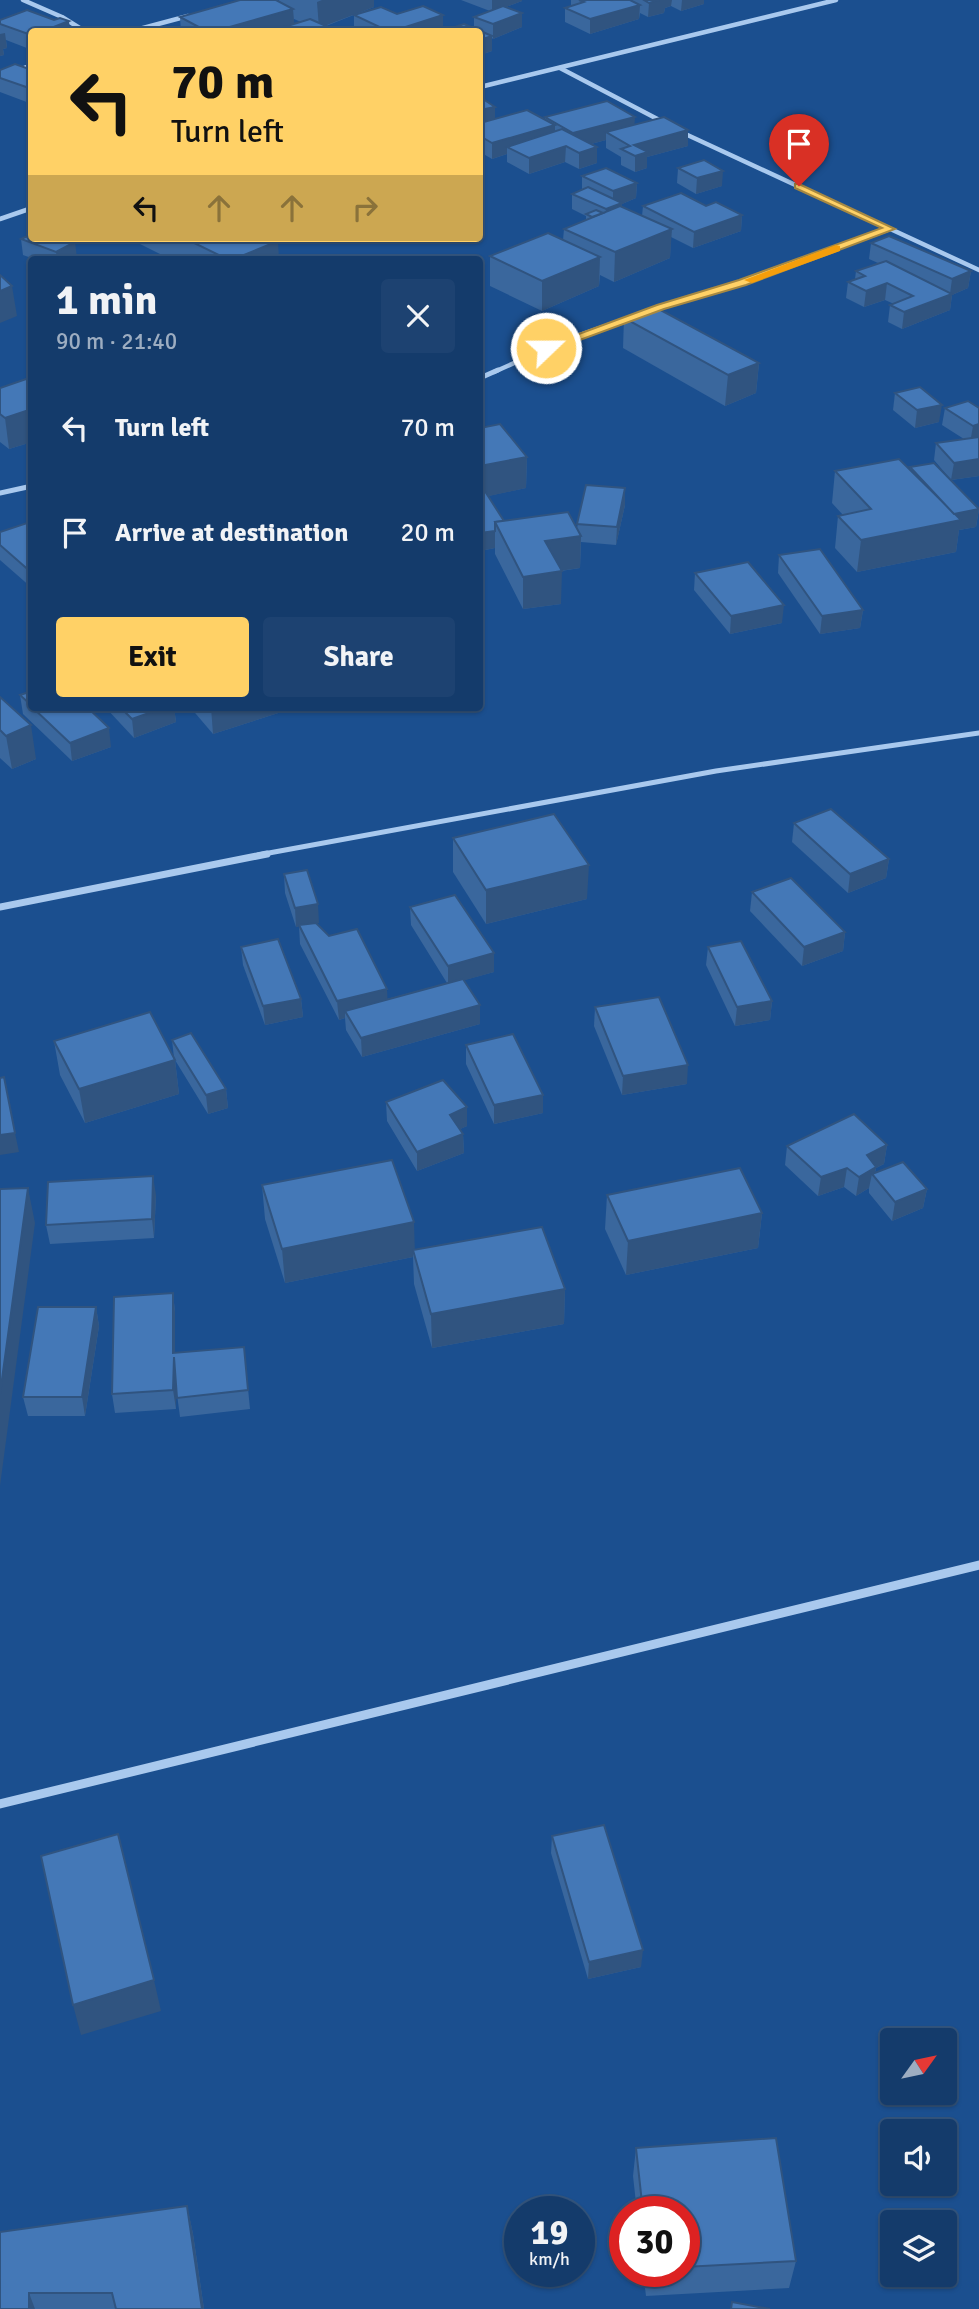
<!DOCTYPE html>
<meta charset="utf-8">
<style>
body{margin:0;font-family:Signika,sans-serif;background:#1d4271;color:#f1f3f6;height:100vh;display:flex;flex-direction:column;font-size:26px;white-space:nowrap}
*{box-sizing:border-box;margin:0}
p{font-size:23px;color:#9dadc1}
.icon{flex:none;width:38px;height:38px;fill:none;stroke:currentColor;stroke-width:2;stroke-linecap:round;stroke-linejoin:round}
.map{position:relative;flex:1;overflow:hidden}
.drawer{position:absolute;left:28px;top:256px;width:455px;height:455px;display:flex;flex-direction:column;background:#143b6b;border-radius:7px;box-shadow:0 2px 5px #0004,0 0 0 2px #33557e}
.drawer>*{flex:none}
.hud{position:absolute;left:28px;top:28px;width:455px;height:214px;border-radius:7px;box-shadow:0 2px 5px #0004,0 0 0 2px #33557e;background:#ffd166;color:#111;overflow:hidden}
.needle{width:46px;rotate:57deg}
.buttons{position:absolute;left:880px;top:2028px;display:grid;gap:14px}
.buttons a{display:grid;place-items:center;width:77px;height:77px;border-radius:7px;background:#143b6b;box-shadow:0 2px 5px #0004,0 0 0 2px #33557e;font-size:35px}
.speed{position:absolute;left:504px;top:2196px;display:flex;gap:14px;font-size:35px;font-weight:700;text-align:center}
.speed>*{display:grid;place-content:center;width:91px;height:91px;border-radius:50%;background:#143b6b;box-shadow:0 2px 5px #0004,0 0 0 2px #33557e;line-height:1}
.speed small{font-size:18px;font-weight:400}
.speed .limit{border:10px solid #d22;background:#fff;color:#111}
.pin{position:absolute;display:grid;place-items:center;width:60px;height:60px;color:#fff;margin:-72px -30px;border-radius:50% 50% 50% 0;rotate:-45deg;box-shadow:0 0 7px #0007}
.pin .icon{rotate:45deg}
.me{position:absolute;width:77px;margin:-38px;rotate:68deg;stroke-linejoin:round;filter:drop-shadow(0 0 5px #0008)}
.turn{display:flex;align-items:center;gap:24px;height:147px;padding:0 28px;font-size:32px}
.turn .icon{width:91px;height:91px;stroke-width:2.5}
.turn b{display:block;font-size:49px;line-height:60px}
.lanes{display:flex;align-items:center;height:66px;padding:0 28px;background:#0003;justify-content:center;gap:35px;direction:ltr}
.lanes .off{opacity:.35}
.round{display:grid;place-items:center;flex:none;width:74px;height:74px;border-radius:7px;background:#1d4271}
.summary{display:flex;align-items:center;justify-content:space-between;height:119px;padding:0 28px}
h1{font-size:42px;font-weight:800;line-height:52px}
.primary-button{display:flex;gap:14px;margin-top:auto;padding:14px 28px}
.primary-button a{flex:1;height:80px;border-radius:7px;background:#ffd166;color:#111;font-size:28px;font-weight:800;line-height:80px;text-align:center}
.primary-button a+a{background:#1d4271;color:#f1f3f6}
ul{padding:0;list-style:none}
li{display:flex;align-items:center;gap:21px;height:105px;padding:0 28px}
li div{flex:1}
li b{display:block;font-size:26px}
li em{font-style:normal}
.map>svg:first-child{display:block}
.lines{fill:none;stroke-linecap:round;stroke-linejoin:round}
.minor-far3{stroke:#a9c9ee;stroke-width:4.5}
.minor-far2{stroke:#a9c9ee;stroke-width:5}
.minor-far1{stroke:#a9c9ee;stroke-width:7}
.minor{stroke:#a9c9ee;stroke-width:9}
.wall{fill:#3a679d;fill-rule:evenodd}
.shaded-wall{fill:#305480}
.building{fill:#4478b7;stroke:#305480;stroke-width:2}
.route{fill:#ffd166;stroke:#a68842;stroke-width:2}
.slow{fill:#f59e0b}
</style>
<div class="map">
<svg width="979" height="2309" viewBox="0 0 979 2309">
<rect width="100%" height="100%" fill="#1b4f8f"/>
<g class="lines">
<!-- minor-far3 -->
<g class="minor-far3">
<polyline points="23,0 62,17 86,32"/>
<polyline points="128,32 188,16"/>
<polyline points="560,68 665,123"/>
<polyline points="0,77 32,65"/>
<polyline points="480,87 836,0"/>
<polyline points="681,132 979,270"/>
<polyline points="0,219 32,208"/>
<polyline points="649,311 743,283 890,229"/>
<polyline points="494,372 568,339 631,317"/>
</g>
<!-- minor-far2 -->
<g class="minor-far2">
<polyline points="480,378 498,370"/>
<polyline points="0,493 32,486"/>
<polyline points="258,855 716,771 979,733"/>
</g>
<!-- minor-far1 -->
<polyline class="minor-far1" points="0,907 267,854"/>
<!-- minor -->
<polyline class="minor" points="0,1804 979,1565"/>
</g>
<!-- wall -->
<g class="wall">
<path d="M279,0H374V7L326,26L340,32H181L180,17L279,2ZM294,19L301,22L294,24Z"/>
<polygon points="461,0 522,0 522,1 506,7 522,27 493,39 492,38 492,51 480,55 480,32 358,32 354,30 354,15 397,14 443,15 443,30 474,28 474,17 490,11"/>
<polygon points="571,0 704,0 704,4 681,11 671,6 665,8 664,13 648,17 640,13 639,19 590,34 565,22 565,8 571,6"/>
<polygon points="0,20 32,32 32,50 6,40 7,48 3,49 4,55 0,56"/>
<polygon points="32,70 32,104 0,92 0,78"/>
<polygon points="480,97 495,119 545,120 545,117 688,130 688,146 647,157 647,168 635,172 621,165 621,157 606,148 606,140 591,144 597,163 579,169 565,162 529,174 507,162 507,154 492,159 480,152"/>
<polygon points="678,168 722,186 696,194 677,183"/>
<polygon points="582,176 637,183 636,198 622,204 622,207 642,216 643,206 706,206 742,215 741,231 693,248 671,237 670,258 614,282 600,275 599,286 542,311 490,286 490,256 563,240 564,229 586,220 586,216 572,209 572,194 582,190"/>
<polygon points="128,238 270,238 279,259 170,259"/>
<polygon points="21,239 77,258 34,259 23,255"/>
<polygon points="871,243 971,271 968,288 952,295 950,310 902,329 888,322 890,305 894,304 885,300 864,307 846,298 848,282 855,279 856,271 878,263 869,259"/>
<polygon points="624,318 759,363 756,393 725,406 623,348"/>
<polygon points="32,377 32,442 9,449 0,442 0,388"/>
<polygon points="895,393 939,422 915,428 893,410"/>
<polygon points="945,408 979,408 979,476 951,480 934,460 936,443 964,439 942,425"/>
<polygon points="500,424 527,457 526,488 488,496 504,521 568,512 577,528 586,485 625,488 625,505 616,545 581,542 580,568 561,571 561,604 523,609 495,554 495,548 480,551 480,428"/>
<polygon points="910,467 979,509 976,527 959,530 956,552 857,572 835,548 838,516 843,515 832,503 835,471 910,469"/>
<polygon points="32,527 32,588 0,560 0,532"/>
<polygon points="779,555 863,610 860,628 820,634 778,573"/>
<polygon points="695,573 782,623 730,634 694,590"/>
<polygon points="20,695 111,747 72,761 23,714"/>
<polygon points="0,697 36,759 12,769 0,758"/>
<polygon points="105,707 174,707 176,722 134,738"/>
<polygon points="190,707 294,707 294,708 213,734"/>
<polygon points="794,823 889,859 886,878 848,893 792,842"/>
<polygon points="453,838 587,899 486,924 453,872"/>
<polygon points="284,874 319,923 316,923 387,999 447,983 411,925 410,907 494,953 494,972 464,980 480,1024 362,1057 346,1030 345,1018 339,1020 300,944 299,926 296,927 285,893"/>
<polygon points="752,892 845,932 843,951 802,966 750,911"/>
<polygon points="241,947 301,999 303,1017 265,1025 243,965"/>
<polygon points="708,947 772,1001 770,1020 735,1026 706,965"/>
<polygon points="595,1007 687,1084 622,1095 594,1026"/>
<polygon points="172,1040 226,1089 228,1108 208,1114 175,1060 179,1094 85,1123 60,1075 54,1041 174,1058"/>
<polygon points="466,1045 543,1095 543,1113 494,1124 466,1064"/>
<polygon points="386,1102 467,1107 467,1126 460,1129 463,1134 464,1153 417,1171 387,1121"/>
<polygon points="887,1145 884,1164 876,1168 875,1173 927,1189 923,1208 892,1221 869,1193 869,1188 856,1196 844,1187 818,1196 785,1165 787,1146"/>
<polygon points="262,1185 414,1222 414,1249 565,1289 564,1324 432,1348 414,1284 413,1257 285,1283 265,1219"/>
<polygon points="156,1195 154,1238 50,1244 46,1225"/>
<polygon points="607,1195 762,1213 758,1248 626,1275 605,1229"/>
<polygon points="173,1293 175,1312 175,1353 244,1347 250,1409 180,1417 176,1387 176,1409 115,1413 112,1394"/>
<polygon points="96,1307 99,1326 85,1416 28,1416 23,1397"/>
<polygon points="552,1836 641,1967 588,1979 551,1853"/>
<polygon points="636,2148 796,2261 789,2288 646,2296 643,2272 684,2272 684,2212 637,2212 633,2176"/>
<polygon points="187,2206 193,2234 204,2309 0,2309"/>
</g>
<!-- shaded-wall -->
<g class="shaded-wall">
<polygon points="322,0 374,0 374,7 319,28 317,2"/>
<polygon points="492,0 522,0 522,1 492,12"/>
<polygon points="659,0 672,0 671,6 665,8 664,13 648,17 649,3"/>
<polygon points="682,0 704,0 704,4 681,11"/>
<polygon points="640,5 639,19 590,34 590,19"/>
<polygon points="293,9 295,32 284,27 284,32 212,32"/>
<polygon points="522,13 522,27 493,39 493,24"/>
<polygon points="443,15 443,30 439,32 391,32"/>
<polygon points="69,21 70,32 41,32"/>
<polygon points="5,33 7,48 3,49 4,55 0,56 0,34"/>
<polygon points="492,36 492,51 480,55 480,40"/>
<polygon points="495,107 495,122 480,126 480,110"/>
<polygon points="635,117 634,132 606,132 606,140 572,149 573,133"/>
<polygon points="555,125 555,141 507,147 507,154 492,159 492,143"/>
<polygon points="688,130 688,146 647,157 647,168 635,172 635,156 634,145"/>
<polygon points="566,146 565,162 529,174 529,158"/>
<polygon points="597,147 597,163 579,169 579,153"/>
<polygon points="723,171 722,186 696,194 697,178"/>
<polygon points="637,183 636,198 622,204 621,219 605,222 606,209 613,207 613,191"/>
<polygon points="742,215 741,231 693,248 694,232"/>
<polygon points="672,229 670,258 614,282 615,252"/>
<polygon points="278,241 279,259 234,259"/>
<polygon points="75,242 77,258 57,259 56,252"/>
<polygon points="600,257 599,286 542,311 542,281"/>
<polygon points="971,271 968,288 952,295 950,310 902,329 904,312 950,294 952,279"/>
<polygon points="887,283 885,300 864,307 866,291"/>
<polygon points="12,286 17,316 0,323 0,291"/>
<polygon points="759,363 756,393 725,406 728,375"/>
<polygon points="942,405 939,422 915,428 917,410"/>
<polygon points="32,409 32,442 9,449 5,418"/>
<polygon points="979,424 979,440 970,443 973,426"/>
<polygon points="527,457 526,488 480,498 480,466"/>
<polygon points="979,459 979,476 951,480 954,463"/>
<polygon points="625,488 625,505 616,545 617,527"/>
<polygon points="979,509 976,527 959,530 956,552 857,572 861,540 954,514"/>
<polygon points="495,531 495,548 480,551 480,533"/>
<polygon points="581,536 580,568 545,573 545,541"/>
<polygon points="562,571 561,604 523,609 523,577"/>
<polygon points="784,605 782,623 730,634 731,616"/>
<polygon points="863,610 860,628 820,634 822,616"/>
<polygon points="166,707 174,707 176,722 134,738 132,719"/>
<polygon points="211,707 294,707 294,708 213,734"/>
<polygon points="31,725 36,759 12,769 6,736"/>
<polygon points="109,728 111,747 72,761 70,743"/>
<polygon points="889,859 886,878 848,893 850,874"/>
<polygon points="589,865 587,899 486,924 486,890"/>
<polygon points="318,904 319,923 296,927 295,908"/>
<polygon points="845,932 843,951 802,966 804,947"/>
<polygon points="494,953 494,972 448,985 448,966"/>
<polygon points="387,989 388,1008 345,1011 345,1018 339,1020 337,1001"/>
<polygon points="301,999 303,1017 265,1025 263,1006"/>
<polygon points="772,1001 770,1020 735,1026 737,1007"/>
<polygon points="480,1005 480,1024 362,1057 361,1038"/>
<polygon points="175,1060 179,1094 85,1123 79,1089"/>
<polygon points="688,1065 687,1084 622,1095 623,1076"/>
<polygon points="226,1089 228,1108 208,1114 206,1095"/>
<polygon points="543,1095 543,1113 494,1124 494,1105"/>
<polygon points="467,1107 467,1126 450,1134 450,1115"/>
<polygon points="15,1133 19,1152 0,1155 0,1135"/>
<polygon points="463,1134 464,1153 417,1171 417,1152"/>
<polygon points="887,1145 884,1164 876,1168 874,1177 872,1174 869,1188 856,1196 859,1177 867,1155"/>
<polygon points="847,1168 844,1187 818,1196 821,1177"/>
<polygon points="153,1176 156,1195 154,1238 152,1219"/>
<polygon points="28,1188 35,1223 0,1486 0,1394"/>
<polygon points="927,1189 923,1208 892,1221 895,1202"/>
<polygon points="762,1213 758,1248 626,1275 628,1241"/>
<polygon points="414,1222 415,1256 413,1250 413,1257 285,1283 282,1249"/>
<polygon points="565,1289 564,1324 432,1348 431,1314"/>
<polygon points="173,1293 175,1312 175,1368 177,1376 176,1409 173,1390"/>
<polygon points="96,1307 99,1326 85,1416 82,1397"/>
<polygon points="643,1950 641,1967 588,1979 589,1962"/>
<polygon points="154,1980 161,2011 81,2035 73,2005"/>
<polygon points="187,2206 193,2234 204,2309 202,2309"/>
<polygon points="29,2293 35,2309 29,2309"/>
</g>
<!-- building -->
<g class="building">
<polygon points="240,0 276,0 293,9 212,32 208,32 180,17"/>
<polygon points="579,0 630,0 640,5 590,19 565,8 584,2"/>
<polygon points="644,0 659,0 649,3"/>
<polygon points="423,6 443,15 390,32 354,15 381,7 397,14"/>
<polygon points="503,6 522,13 493,24 474,17"/>
<polygon points="27,10 54,20 60,18 69,21 41,32 32,32 31,35 0,24 0,20"/>
<polygon points="310,19 340,32 294,32 284,27"/>
<polygon points="464,24 492,36 480,40 480,32 439,32"/>
<polygon points="15,64 32,70 32,89 0,78 0,70"/>
<polygon points="480,97 495,107 480,110"/>
<polygon points="607,101 635,117 573,133 545,117"/>
<polygon points="527,110 555,125 492,143 480,136 480,123"/>
<polygon points="664,117 688,130 634,145 648,152 635,156 621,149 630,146 606,132"/>
<polygon points="562,129 597,147 579,153 566,146 529,158 507,147"/>
<polygon points="704,160 723,171 697,178 678,168"/>
<polygon points="606,168 637,183 613,191 582,176"/>
<polygon points="588,187 622,203 606,209 572,194"/>
<polygon points="681,193 706,206 716,202 742,215 694,232 643,206"/>
<polygon points="620,206 672,229 615,252 564,229"/>
<polygon points="596,210 603,213 592,217 586,214"/>
<polygon points="548,233 600,257 542,281 490,256"/>
<polygon points="32,234 32,238 64,238 75,242 56,252 21,239"/>
<polygon points="889,236 971,271 952,279 871,243"/>
<polygon points="184,238 270,238 278,241 234,259 227,259"/>
<polygon points="886,261 952,294 904,312 890,305 913,296 887,283 866,291 848,282 865,276 856,271"/>
<polygon points="0,275 12,286 0,291"/>
<polygon points="655,307 759,363 728,375 624,318"/>
<polygon points="32,377 32,409 5,418 0,414 0,388"/>
<polygon points="920,387 942,405 917,410 895,393"/>
<polygon points="968,401 979,408 979,424 973,426 945,408"/>
<polygon points="500,424 527,457 480,466 480,428"/>
<polygon points="979,437 979,459 954,463 936,443"/>
<polygon points="899,459 961,520 861,540 838,516 871,509 835,471"/>
<polygon points="934,463 979,509 954,514 910,467"/>
<polygon points="480,485 481,485 504,521 495,522 495,531 480,533"/>
<polygon points="586,485 625,488 617,527 577,524"/>
<polygon points="568,512 581,536 545,541 562,571 523,577 495,522"/>
<polygon points="27,523 32,527 32,573 0,545 0,532"/>
<polygon points="820,549 863,610 822,616 779,555"/>
<polygon points="748,562 784,605 731,616 695,573"/>
<polygon points="32,691 32,706 20,695"/>
<polygon points="0,697 31,725 6,736 0,730"/>
<polygon points="32,707 87,707 109,728 70,743"/>
<polygon points="120,707 166,707 132,719"/>
<polygon points="831,809 889,859 850,874 794,823"/>
<polygon points="554,814 589,865 486,890 453,838"/>
<polygon points="307,870 318,904 295,908 284,874"/>
<polygon points="791,878 845,932 804,947 752,892"/>
<polygon points="455,895 494,953 448,966 410,907"/>
<polygon points="316,923 329,936 357,929 387,989 337,1001 299,925"/>
<polygon points="278,939 301,999 263,1006 241,947"/>
<polygon points="741,941 772,1001 737,1007 708,947"/>
<polygon points="463,979 480,1005 361,1038 345,1011"/>
<polygon points="659,997 688,1065 623,1076 595,1007"/>
<polygon points="150,1012 175,1060 79,1089 54,1041"/>
<polygon points="191,1033 226,1089 206,1095 172,1040"/>
<polygon points="513,1034 543,1095 494,1105 466,1045"/>
<polygon points="4,1077 15,1133 0,1135 0,1078"/>
<polygon points="443,1080 467,1107 450,1115 463,1134 417,1152 386,1102"/>
<polygon points="854,1114 887,1145 867,1155 876,1167 859,1177 847,1168 821,1177 787,1146"/>
<polygon points="392,1160 414,1222 282,1249 262,1185"/>
<polygon points="903,1162 927,1189 895,1202 872,1174"/>
<polygon points="740,1168 762,1213 628,1241 607,1195"/>
<polygon points="153,1176 152,1219 46,1225 48,1182"/>
<polygon points="28,1188 0,1394 0,1189"/>
<polygon points="542,1227 565,1289 431,1314 413,1250"/>
<polygon points="173,1293 173,1353 244,1347 248,1390 177,1398 174,1357 173,1390 112,1394 114,1297"/>
<polygon points="38,1307 96,1307 82,1397 23,1397"/>
<polygon points="604,1825 643,1950 589,1962 552,1836"/>
<polygon points="118,1834 154,1980 73,2005 41,1856"/>
<polygon points="776,2138 796,2261 684,2267 684,2212 643,2212 636,2148"/>
<polygon points="187,2206 202,2309 116,2309 112,2293 29,2293 29,2309 0,2309 0,2232"/>
<polygon points="732,2302 770,2309 731,2309"/>
</g>
<!-- route -->
<polygon class="route" points="799,184 895,229 746,285 664,309 550,351 541,348 657,305 739,280 882,228 795,188 795,184"/>
<!-- slow -->
<polygon class="slow" points="836,245 840,246 840,251 752,283 744,280"/>
</svg>
<div class="buttons">
<a><svg class="needle" viewBox="-14 -14 28 28"><path d="M0-13l5 13h-10z" fill="#e53935"/><path d="M0 13l5-13h-10z" fill="#9dadc1"/></svg></a>
<a><svg class="icon" aria-label="sound" viewBox="0 0 24 24"><path d="M4 9h4l5-4v14l-5-4H4zM17 9q2 3 0 6"/></svg></a>
<a><svg class="icon" aria-label="layers" viewBox="0 0 24 24"><path d="M12 4l9 5-9 5-9-5zM3 14l9 5 9-5"/></svg></a>
</div>
<div class="speed"><div>19<small>km/h</small></div><div class="limit">30</div></div>
<div class="pin" style="left:799px;top:186px;background:#d93025"><svg class="icon" aria-label="arrive" viewBox="0 0 24 24"><path d="M6 21V4h12l-3 4 3 4H6"/></svg></div>
<svg class="me" style="left:546px;top:348px" viewBox="-20 -20 40 40"><circle r="17" fill="#ffd166" stroke="#fff" stroke-width="3"/><path d="M0-11L8 9 0 5-8 9z" fill="#fff"/></svg>
<div class="hud">
<div class="turn"><svg class="icon" aria-label="left" viewBox="0 0 24 24"><path d="M17 20v-9H6M10 6l-5 5 5 5"/></svg><div><b>70 m</b>Turn left</div></div>
<div class="lanes"><svg class="icon" aria-label="left" viewBox="0 0 24 24"><path d="M17 20v-9H6M10 6l-5 5 5 5"/></svg><svg class="icon off" aria-label="ahead" viewBox="0 0 24 24"><path d="M12 20V5M6 11l6-6 6 6"/></svg><svg class="icon off" aria-label="ahead" viewBox="0 0 24 24"><path d="M12 20V5M6 11l6-6 6 6"/></svg><svg class="icon off" aria-label="right" viewBox="0 0 24 24"><path d="M7 20v-9h11M14 6l5 5-5 5"/></svg></div>
</div>
<section class="drawer">
<div class="summary"><div><h1>1 min</h1><p>90 m · 21:40</p></div><a class="round"><svg class="icon" aria-label="close" viewBox="0 0 24 24"><path d="M6 6l12 12M18 6L6 18"/></svg></a></div>
<ul>
<li><svg class="icon" aria-label="left" viewBox="0 0 24 24"><path d="M17 20v-9H6M10 6l-5 5 5 5"/></svg><div><b>Turn left</b></div><em>70 m</em></li>
<li><svg class="icon" aria-label="arrive" viewBox="0 0 24 24"><path d="M6 21V4h12l-3 4 3 4H6"/></svg><div><b>Arrive at destination</b></div><em>20 m</em></li>
</ul>
<div class="primary-button"><a>Exit</a><a>Share</a></div>
</section>
</div>
